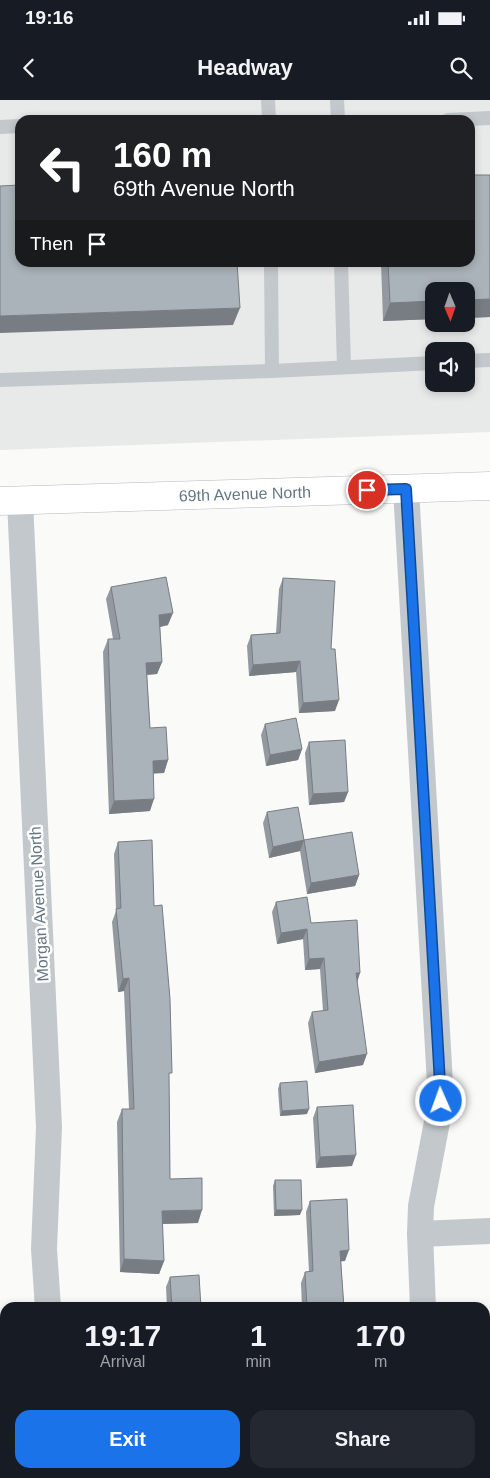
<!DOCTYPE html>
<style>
body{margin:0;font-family:Arial,sans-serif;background:#242831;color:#f1f3f6;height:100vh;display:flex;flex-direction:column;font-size:19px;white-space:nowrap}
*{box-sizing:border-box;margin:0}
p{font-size:16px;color:#9ea1a6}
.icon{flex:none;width:28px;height:28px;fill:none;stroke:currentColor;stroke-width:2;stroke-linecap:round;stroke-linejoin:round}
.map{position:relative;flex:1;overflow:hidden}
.side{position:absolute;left:0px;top:1202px;width:490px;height:176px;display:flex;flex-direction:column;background:#171b24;border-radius:15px 15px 0 0;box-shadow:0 2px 8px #0003}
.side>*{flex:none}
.banner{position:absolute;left:15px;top:15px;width:460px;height:152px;border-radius:15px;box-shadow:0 2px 8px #0003;background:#202124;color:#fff;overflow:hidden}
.needle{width:32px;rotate:178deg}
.controls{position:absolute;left:425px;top:182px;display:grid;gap:10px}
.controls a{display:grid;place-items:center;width:50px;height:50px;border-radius:10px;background:#171b24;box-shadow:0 2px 8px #0003;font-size:25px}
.pin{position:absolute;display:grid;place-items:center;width:42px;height:42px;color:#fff;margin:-21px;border:2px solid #fff;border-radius:50%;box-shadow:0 1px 5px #0007}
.me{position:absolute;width:55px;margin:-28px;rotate:358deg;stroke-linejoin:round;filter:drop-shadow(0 0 4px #0008)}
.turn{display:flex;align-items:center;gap:18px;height:105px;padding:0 15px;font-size:22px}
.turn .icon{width:65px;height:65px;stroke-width:2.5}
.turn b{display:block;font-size:35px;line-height:42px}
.then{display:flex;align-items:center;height:48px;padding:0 15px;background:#0003;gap:10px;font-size:19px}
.eta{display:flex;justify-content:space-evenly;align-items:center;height:85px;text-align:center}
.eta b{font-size:30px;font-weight:800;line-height:35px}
.cta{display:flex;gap:10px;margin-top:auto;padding:10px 15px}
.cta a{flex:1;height:58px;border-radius:15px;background:#1a73e8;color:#fff;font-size:20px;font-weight:800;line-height:58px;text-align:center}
.cta a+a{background:#242831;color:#f1f3f6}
.status{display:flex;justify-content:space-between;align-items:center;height:35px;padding:0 25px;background:#171b24;direction:ltr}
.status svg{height:14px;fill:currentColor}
header{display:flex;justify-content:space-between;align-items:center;height:65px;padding:0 15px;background:#171b24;font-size:22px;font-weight:800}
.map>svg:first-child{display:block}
.built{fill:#e8e9e9;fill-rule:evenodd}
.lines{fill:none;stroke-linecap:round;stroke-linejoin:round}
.secondary-casing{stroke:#b3babf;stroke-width:29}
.lane{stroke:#c3c8cc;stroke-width:14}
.street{stroke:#c3c8cc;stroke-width:26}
.secondary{stroke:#fff;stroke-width:28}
.wall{fill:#929a9f}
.shaded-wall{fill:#777d82}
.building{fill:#aab3b9;stroke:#777d82}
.route-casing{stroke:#114b97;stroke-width:12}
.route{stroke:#1a73e8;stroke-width:9}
.labels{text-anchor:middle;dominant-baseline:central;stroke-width:5;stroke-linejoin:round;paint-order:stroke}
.street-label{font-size:16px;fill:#657683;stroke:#fff}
</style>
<div class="status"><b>19:16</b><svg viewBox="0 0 49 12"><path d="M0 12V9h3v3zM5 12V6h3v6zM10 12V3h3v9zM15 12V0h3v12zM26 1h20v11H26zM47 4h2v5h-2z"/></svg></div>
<header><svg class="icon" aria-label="back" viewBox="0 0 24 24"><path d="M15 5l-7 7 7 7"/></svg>Headway<svg class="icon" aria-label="search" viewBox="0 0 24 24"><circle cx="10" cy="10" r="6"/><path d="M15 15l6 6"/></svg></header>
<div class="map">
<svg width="490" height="1378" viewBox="0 0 490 1378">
<rect width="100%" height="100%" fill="#fafaf8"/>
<!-- built -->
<path class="built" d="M0,0H490V332L0,350ZM20,20H470V162H20ZM434,191H466V224H434ZM434,251H466V284H434Z"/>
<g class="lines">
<!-- secondary casing -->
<g class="secondary-casing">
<g id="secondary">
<path id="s1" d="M0,401L490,386"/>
</g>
</g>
<!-- lane -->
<g class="lane">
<polyline points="268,0 269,20"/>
<polyline points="337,0 338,20"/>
<polyline points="448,20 490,18"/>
<polyline points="0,27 20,26"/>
<polyline points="341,162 344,267"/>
<polyline points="466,261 490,260"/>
<polyline points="272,271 434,263"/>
<polyline points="0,280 272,271 271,162"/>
</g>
<!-- street -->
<g class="street">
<polyline points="406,389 441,1001 421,1106 420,1134 423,1208"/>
<polyline points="20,401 49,1027 44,1149 48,1208"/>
<polyline points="420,1134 490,1131"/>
<polyline points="57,1374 57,1378"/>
<polyline points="432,1374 432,1378"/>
</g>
<!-- secondary -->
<use href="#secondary" class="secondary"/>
</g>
<!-- wall -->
<g class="wall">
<polygon points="490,75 490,217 383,221 381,162 470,162"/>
<polygon points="283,478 331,549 335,611 299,613 296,572 249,576 247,546 251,535 276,533 279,489"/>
<polygon points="111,487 168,525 160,527 162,562 157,574 147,575 150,628 168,660 164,673 153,673 150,711 109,714 103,552 108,539 113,539 106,499"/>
<polygon points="265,624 302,649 298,660 266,666 261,635"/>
<polygon points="309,642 348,692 344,702 309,705 305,653"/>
<polygon points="267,712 304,740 359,775 355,786 307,794 300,751 269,758 263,723"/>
<polygon points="118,742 154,806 169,981 170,1079 198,1123 162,1124 164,1161 159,1174 120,1172 117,1022 122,1009 129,1009 124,891 118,892 112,822 116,811 114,754"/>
<polygon points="276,802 311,823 357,882 363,965 315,973 308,923 312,912 323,911 320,869 305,870 303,839 277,844 272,812"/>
<polygon points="280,983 307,1014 280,1016 278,989"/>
<polygon points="317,1007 352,1066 316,1068 313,1018"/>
<polygon points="275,1080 300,1115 274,1116 273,1086"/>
<polygon points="310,1101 345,1161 341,1161 344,1208 302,1208 301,1183 305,1172 309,1172 306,1112"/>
<polygon points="170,1177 201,1208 167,1208 166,1187"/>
<rect x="128" y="1374" width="51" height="4"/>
<rect x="272" y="1374" width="30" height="4"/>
</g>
<!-- shaded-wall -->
<g class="shaded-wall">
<polygon points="490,199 490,217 466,218 466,200"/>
<polygon points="434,201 434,219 383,221 390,203"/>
<polygon points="240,208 233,225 0,233 0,216"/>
<polygon points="173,513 168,525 155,528 159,515"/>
<polygon points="300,561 296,572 249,576 253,565"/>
<polygon points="162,562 157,574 142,575 146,563"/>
<polygon points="339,600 335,611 299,613 303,603"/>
<polygon points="302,649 298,660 266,666 270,655"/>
<polygon points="168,660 164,673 148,674 153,661"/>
<polygon points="348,692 344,702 309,705 313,694"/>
<polygon points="154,699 150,711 109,714 114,701"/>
<polygon points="304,740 300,751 269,758 273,747"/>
<polygon points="359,775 355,786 307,794 311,783"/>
<polygon points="307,829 303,839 277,844 281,833"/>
<polygon points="324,858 320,869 305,870 309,859"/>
<polygon points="356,873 360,873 357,883"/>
<polygon points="129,878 124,891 118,892 123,879"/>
<polygon points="367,954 363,965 315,973 319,962"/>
<polygon points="309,1009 307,1014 280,1016 282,1011"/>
<polygon points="356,1055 352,1066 316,1068 320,1057"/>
<polygon points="202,1110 198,1123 157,1124 162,1111"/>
<polygon points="276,1110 302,1110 300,1115 274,1116"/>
<polygon points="349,1150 345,1161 336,1162 340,1151"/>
<polygon points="124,1159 164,1161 159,1174 120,1172"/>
</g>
<!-- building -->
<g class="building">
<polygon points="470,75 490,75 490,199 466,200 466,191 434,191 434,201 390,203 388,162 470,162"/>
<polygon points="20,85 20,162 237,162 240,208 0,216 0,86"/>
<polygon points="166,477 173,513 159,515 162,562 146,563 150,628 166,627 168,660 153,661 154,699 114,701 108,539 120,539 111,487"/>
<polygon points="283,478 335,481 331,549 335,549 339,600 303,603 300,561 253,565 251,535 280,533"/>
<polygon points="296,618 302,649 270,655 265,624"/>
<polygon points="345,640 348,692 313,694 309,642"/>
<polygon points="298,707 304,740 273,747 267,712"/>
<polygon points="352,732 359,775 311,783 304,740"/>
<polygon points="152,740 154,806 162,805 170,899 172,973 169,973 170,1079 202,1078 202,1110 162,1111 164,1161 124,1159 122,1009 134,1009 129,878 123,879 116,809 121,808 118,742"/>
<polygon points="307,797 311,823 357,820 360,873 356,873 367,954 319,962 312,912 328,910 324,858 309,859 307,829 281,833 276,802"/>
<polygon points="307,981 309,1009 282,1011 280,983"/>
<polygon points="353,1005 356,1055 320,1057 317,1007"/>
<polygon points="275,1080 301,1080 302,1110 276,1110"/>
<polygon points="347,1099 349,1150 340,1151 344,1208 307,1208 305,1172 313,1171 310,1101"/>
<polygon points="199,1175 201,1208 172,1208 170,1177"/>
<polygon points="165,1203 165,1208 130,1208 130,1204"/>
<rect x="134" y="1374" width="45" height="4"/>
<polygon points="274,1374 302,1374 302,1378 275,1378"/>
</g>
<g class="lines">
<!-- route casing -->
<g class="route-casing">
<polyline id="route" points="367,390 406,389 441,1001"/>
</g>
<!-- route -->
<use href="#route" class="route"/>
</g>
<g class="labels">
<!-- street labels -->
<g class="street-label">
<text stroke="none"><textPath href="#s1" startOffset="245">69th Avenue North</textPath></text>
<text transform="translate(39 804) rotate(-93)">Morgan Avenue North</text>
</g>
</g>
</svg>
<div class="controls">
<a><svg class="needle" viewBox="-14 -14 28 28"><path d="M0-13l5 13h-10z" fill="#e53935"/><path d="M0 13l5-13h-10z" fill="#9ea1a6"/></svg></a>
<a><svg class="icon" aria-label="sound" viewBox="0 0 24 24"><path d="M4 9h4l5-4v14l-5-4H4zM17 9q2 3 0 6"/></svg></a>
</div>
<div class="pin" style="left:367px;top:390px;background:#d93025"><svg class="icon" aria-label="arrive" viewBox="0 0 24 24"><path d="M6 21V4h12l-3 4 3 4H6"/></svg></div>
<svg class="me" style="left:441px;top:1001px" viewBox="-20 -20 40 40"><circle r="17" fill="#1a73e8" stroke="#fff" stroke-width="3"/><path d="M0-11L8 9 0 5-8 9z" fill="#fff"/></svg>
<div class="banner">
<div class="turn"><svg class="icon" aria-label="left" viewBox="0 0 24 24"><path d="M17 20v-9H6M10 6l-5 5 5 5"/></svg><div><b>160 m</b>69th Avenue North</div></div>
<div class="then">Then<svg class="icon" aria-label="arrive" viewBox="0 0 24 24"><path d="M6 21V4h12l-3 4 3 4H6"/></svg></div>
</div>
<section class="side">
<div class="eta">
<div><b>19:17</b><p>Arrival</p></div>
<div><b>1</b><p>min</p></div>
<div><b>170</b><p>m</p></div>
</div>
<div class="cta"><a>Exit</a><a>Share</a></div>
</section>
</div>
